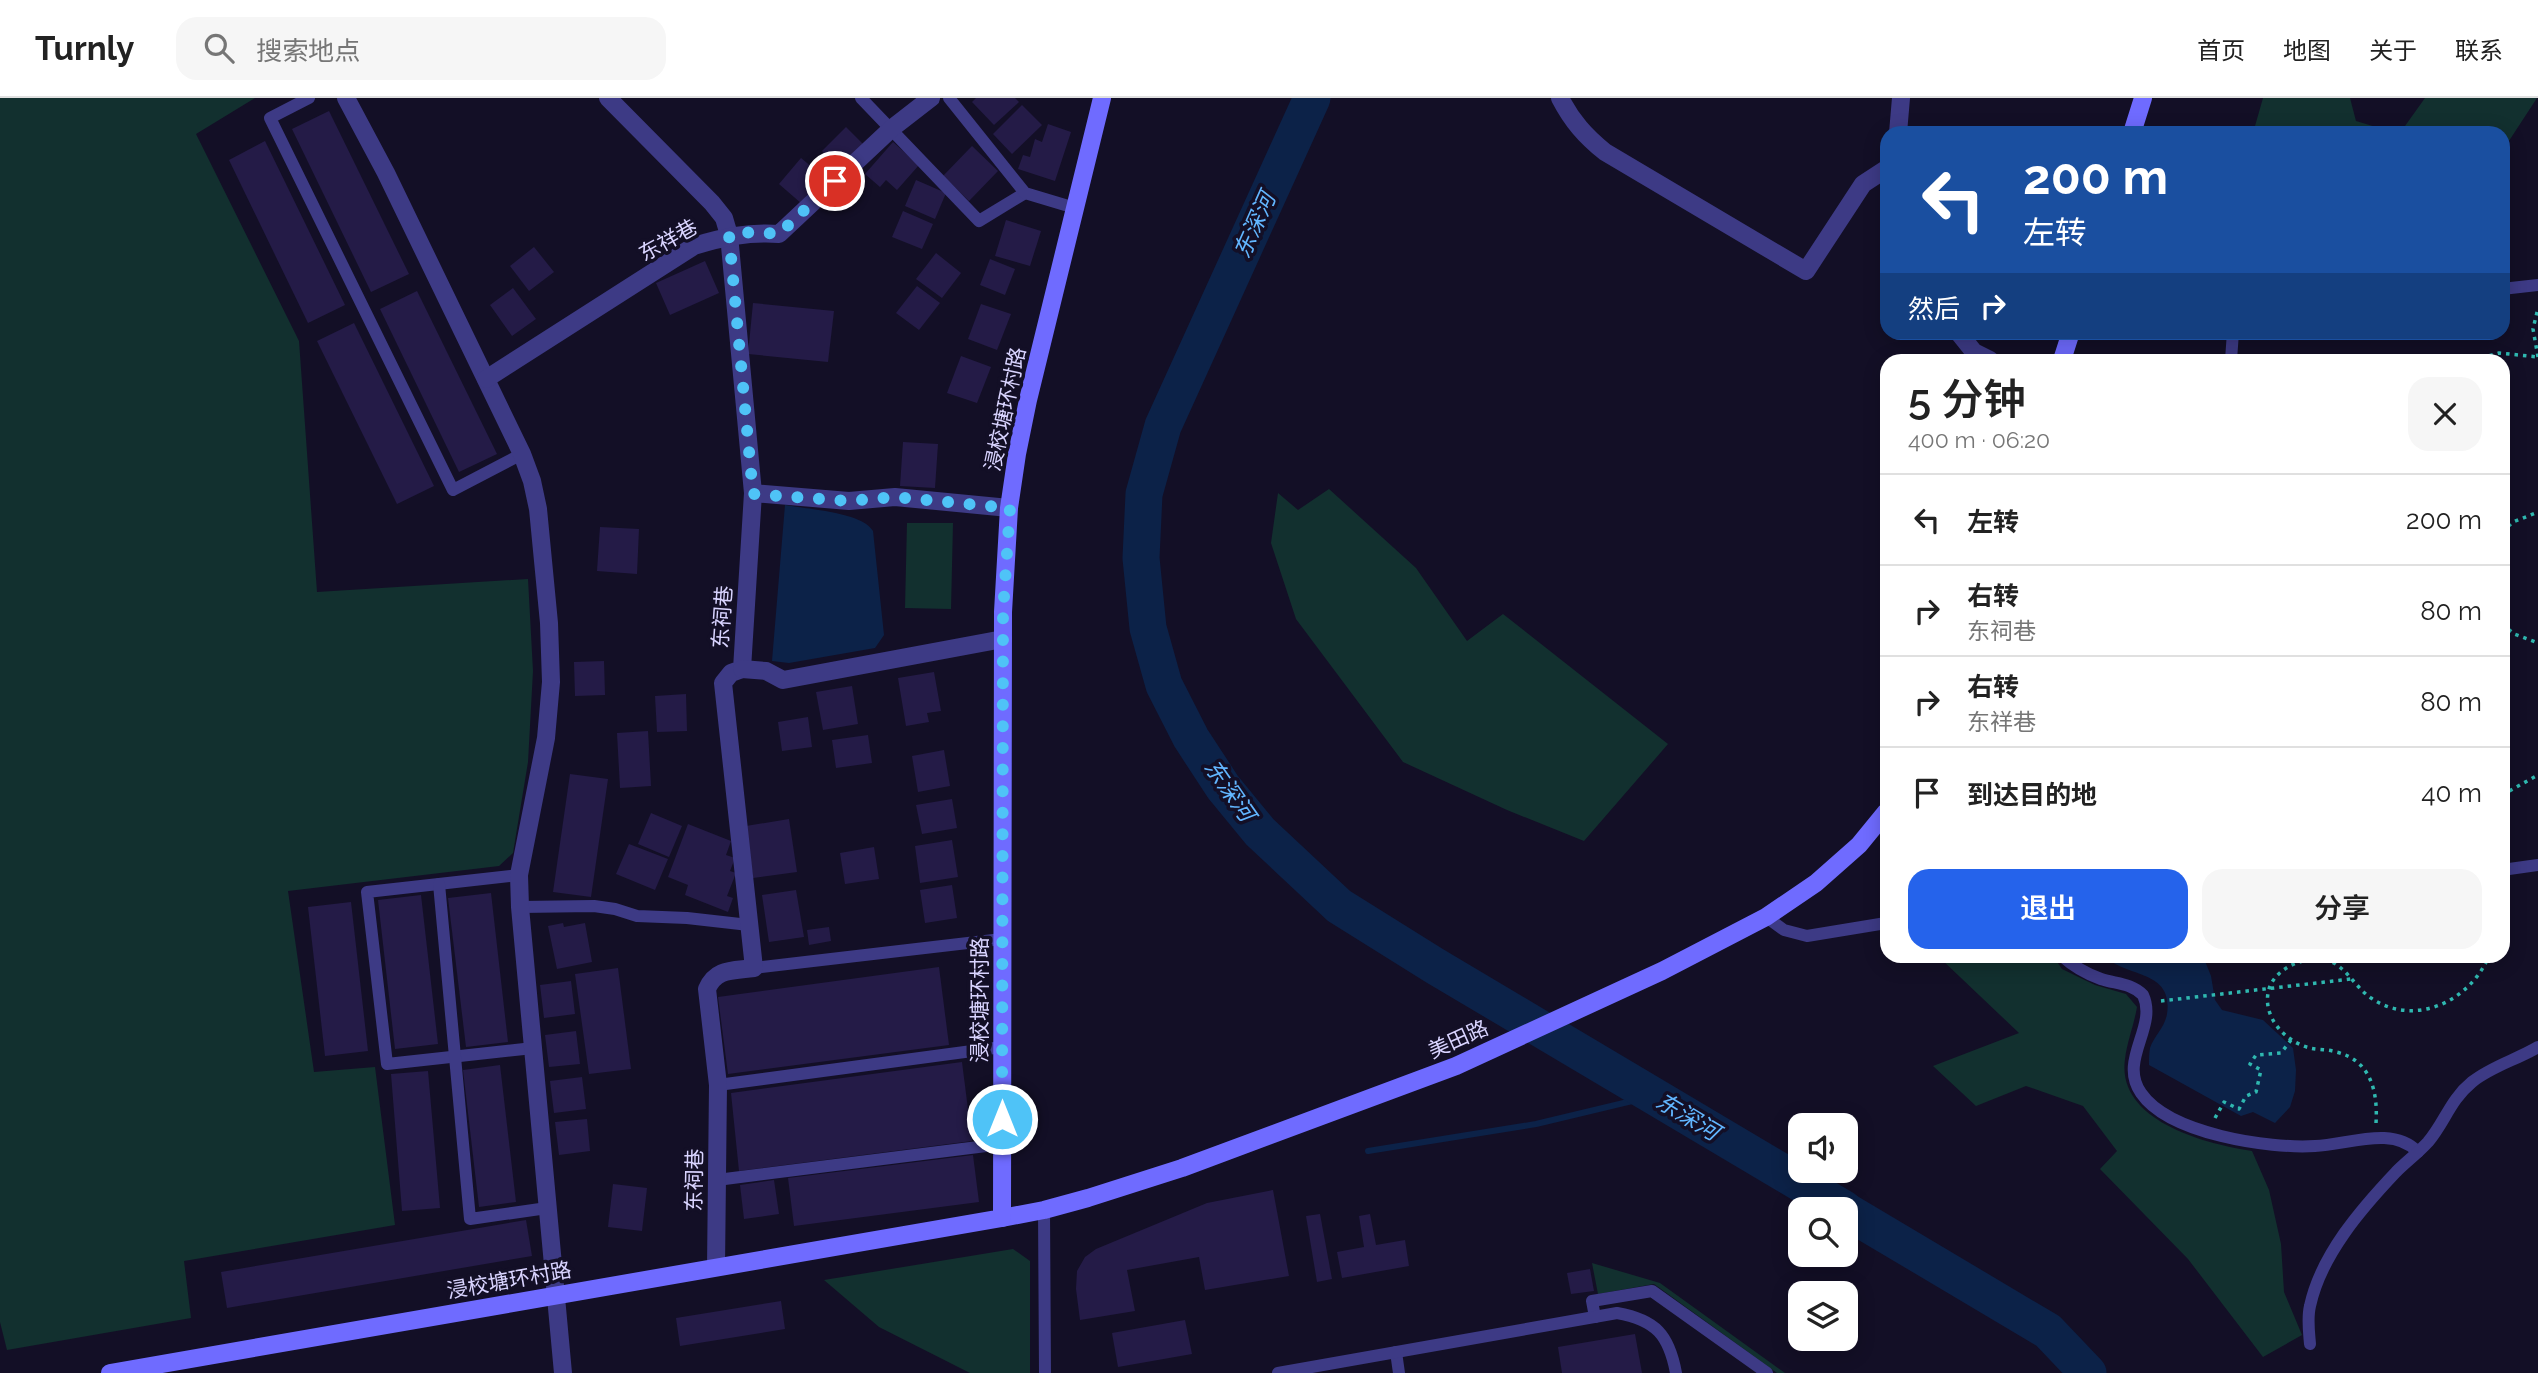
<!DOCTYPE html>
<html lang="zh">
<meta charset="utf-8">
<style>
body{margin:0;font-family:Raleway,"Noto Sans SC",sans-serif;background:#f6f6f6;color:#222;height:100vh;display:flex;flex-direction:column;font-size:26px;white-space:nowrap}
*{box-sizing:border-box;margin:0}
p{font-size:23px;color:#767676}
.icon{flex:none;width:38px;height:38px;fill:none;stroke:currentColor;stroke-width:2;stroke-linecap:round;stroke-linejoin:round}
.map{position:relative;flex:1;overflow:hidden}
.side{position:absolute;left:1880px;top:256px;width:630px;height:609px;display:flex;flex-direction:column;background:#fff;border-radius:21px;box-shadow:0 4px 18px #0003}
.side>*{flex:none}
.guide{position:absolute;left:1880px;top:28px;width:630px;height:214px;border-radius:21px;box-shadow:0 4px 18px #0003;background:#1a4fa0;color:#fff;overflow:hidden}
.tools{position:absolute;left:1788px;top:1015px;display:grid;gap:14px}
.tools a{display:grid;place-items:center;width:70px;height:70px;border-radius:14px;background:#fff;box-shadow:0 4px 18px #0003;font-size:35px}
.pin{position:absolute;display:grid;place-items:center;width:60px;height:60px;color:#fff;margin:-30px;border:4px solid #fff;border-radius:50%;box-shadow:0 2px 7px #0007}
.me{position:absolute;width:77px;margin:-38px;rotate:0deg;stroke-linejoin:round;filter:drop-shadow(0 0 5px #0008)}
.turn{display:flex;align-items:center;gap:24px;height:147px;padding:0 28px;font-size:32px}
.turn .icon{width:91px;height:91px;stroke-width:2.5}
.turn b{display:block;font-size:49px;line-height:60px}
.then{display:flex;align-items:center;height:66px;padding:0 28px;background:#0003;gap:14px;font-size:26px}
.round{display:grid;place-items:center;flex:none;width:74px;height:74px;border-radius:21px;background:#f6f6f6}
.head{display:flex;align-items:center;justify-content:space-between;height:119px;padding:0 28px}
h1{font-size:42px;font-weight:600;line-height:52px}
.action{display:flex;gap:14px;margin-top:auto;padding:14px 28px}
.action a{flex:1;height:80px;border-radius:21px;background:#2563eb;color:#fff;font-size:28px;font-weight:600;line-height:80px;text-align:center}
.action a+a{background:#f6f6f6;color:#222}
ul{padding:0;list-style:none}
li{display:flex;align-items:center;gap:21px;height:91px;padding:0 28px;border-top:2px solid #e0e0e0}
li div{flex:1}
li b{display:block;font-size:26px}
li em{font-style:normal}
header{display:flex;align-items:center;gap:42px;box-sizing:border-box;height:98px;padding:0 35px;background:#fff;border-bottom:2px solid #e0e0e0}
header strong{font-size:33px}
nav{display:flex;gap:38px;margin-inline-start:auto;font-size:24px}
.search{width:490px;height:63px;background:#f6f6f6;display:flex;align-items:center;gap:18px;box-sizing:border-box;padding:0 24px;border-radius:21px;color:#767676;font-size:26px}
.map>svg:first-child{display:block}
.green{fill:#12302f}
.water{fill:#0c2248}
.lines{fill:none;stroke-linecap:round;stroke-linejoin:round}
.stream{stroke:#0c2248;stroke-width:6}
.river{stroke:#0c2248;stroke-width:37}
.building{fill:#241b47}
.path{stroke:#2fb8b0;stroke-width:3.5;stroke-dasharray:3.5 5;stroke-linecap:butt}
.lane{stroke:#3d3a85;stroke-width:12}
.street{stroke:#3d3a85;stroke-width:18}
.secondary{stroke:#6f6bff;stroke-width:18}
.route{stroke:#4fc3f7;stroke-width:12;stroke-dasharray:0 21.6}
.labels{text-anchor:middle;dominant-baseline:central;stroke-width:7;stroke-linejoin:round;paint-order:stroke}
.street-label{font-size:21px;fill:#d9d4ff;stroke:#130f26}
.water-label{font-size:23px;font-style:italic;fill:#62b6ff;stroke:#130f26}
</style>
<header>
<strong>Turnly</strong>
<div class="search"><svg class="icon" aria-label="search" viewBox="0 0 24 24"><circle cx="10" cy="10" r="6"/><path d="M15 15l6 6"/></svg>搜索地点</div>
<nav><a>首页</a><a>地图</a><a>关于</a><a>联系</a></nav>
</header>
<div class="map">
<svg width="2538" height="1275" viewBox="0 0 2538 1275">
<rect width="100%" height="100%" fill="#130f26"/>
<!-- green -->
<g class="green">
<polygon points="0,0 255,0 196,36 299,243 317,494 528,481 533,573 528,664 513,755 499,768 288,793 314,974 375,969 395,1127 184,1163 191,1220 7,1252 0,1224"/>
<polygon points="2263,0 2350,0 2356,23 2396,35 2253,35"/>
<polygon points="2425,0 2537,0 2503,52 2502,35 2400,35"/>
<polygon points="1329,391 1416,470 1467,543 1503,516 1668,646 1584,743 1507,712 1403,664 1296,521 1271,445 1278,395 1298,412"/>
<polygon points="907,425 953,425 951,511 905,510"/>
<path d="M1942,858H2053L2062,871L2095,887L2126,896L2137,909C2134,927 2127,944 2125,961C2116,1023 2206,1046 2252,1053L2269,1092L2281,1146L2284,1194L2302,1237L2263,1259L2188,1161L2100,1071L2117,1053L2083,1008L2026,988L1976,1008L1933,968L2019,935L1940,860Z"/>
<polygon points="1013,1151 1030,1163 1030,1275 970,1275 879,1229 824,1182"/>
<polygon points="1592,1165 1660,1185 1785,1275 1777,1275 1654,1186 1598,1196"/>
</g>
<!-- water -->
<g class="water">
<path d="M785,407C806,411 862,414 873,433L884,537L875,550L789,565L772,563Z"/>
<path d="M2106,858H2203L2211,878L2215,902L2222,912L2263,922L2293,950L2296,972L2295,993L2290,1009L2275,1025L2253,1014L2241,1018L2149,967C2149,961 2149,955 2150,950C2154,938 2165,929 2167,916C2174,870 2123,880 2106,858Z"/>
</g>
<g class="lines">
<!-- stream -->
<polyline class="stream" points="1368,1053 1536,1026 1653,998"/>
<!-- river -->
<g class="river">
<polyline points="1312,0 1163,328 1144,396 1141,460 1148,530 1164,587 1191,640 1223,689 1260,734 1339,808 1435,868 1844,1111"/>
<polyline points="1846,1113 2048,1233 2088,1275"/>
</g>
</g>
<!-- building -->
<g class="building">
<polygon points="976,0 1015,0 1019,4 994,27 972,4"/>
<polygon points="1022,7 1042,27 1012,56 993,36"/>
<polygon points="329,13 409,176 371,194 292,31"/>
<polygon points="1048,26 1071,34 1055,83 1018,71 1023,57 1030,59 1035,41 1042,44"/>
<polygon points="846,29 864,47 840,71 822,53"/>
<polygon points="265,43 345,207 308,225 229,62"/>
<polygon points="893,44 919,67 897,92 886,82 880,89 865,76"/>
<polygon points="972,48 998,73 969,103 943,78"/>
<polygon points="801,60 825,80 802,106 779,86"/>
<polygon points="916,82 946,95 935,121 905,108"/>
<polygon points="903,113 933,126 922,151 892,139"/>
<polygon points="1006,122 1041,133 1030,168 995,158"/>
<polygon points="534,149 554,174 529,193 510,168"/>
<polygon points="936,155 961,175 942,200 916,181"/>
<polygon points="990,161 1015,171 1005,197 980,187"/>
<polygon points="705,163 719,195 670,217 656,185"/>
<polygon points="917,188 940,205 919,232 896,215"/>
<polygon points="513,190 536,221 512,238 490,207"/>
<polygon points="417,193 497,356 459,374 380,211"/>
<polygon points="753,205 834,213 828,264 748,256"/>
<polygon points="981,206 1011,216 997,252 968,241"/>
<polygon points="354,225 434,388 397,406 317,243"/>
<polygon points="961,258 991,269 977,305 947,295"/>
<polygon points="903,344 938,346 935,390 900,388"/>
<polygon points="600,429 639,431 637,476 597,473"/>
<polygon points="604,563 605,597 575,598 574,564"/>
<polygon points="934,574 941,613 927,615 929,624 906,628 898,580"/>
<polygon points="852,588 858,626 823,632 816,594"/>
<polygon points="686,596 687,633 657,634 655,598"/>
<polygon points="808,619 812,649 782,653 778,624"/>
<polygon points="648,633 651,688 620,690 617,635"/>
<polygon points="868,637 872,665 836,670 832,642"/>
<polygon points="944,652 950,688 918,694 912,658"/>
<polygon points="570,676 608,681 591,799 553,794"/>
<polygon points="952,701 957,730 922,736 916,707"/>
<polygon points="651,715 682,728 669,759 638,746"/>
<polygon points="789,721 797,774 753,780 746,728"/>
<polygon points="688,726 731,743 726,757 735,760 730,773 736,775 727,798 733,800 728,814 685,797 688,787 668,779"/>
<polygon points="952,742 958,779 920,785 915,748"/>
<polygon points="629,746 668,761 655,792 616,776"/>
<polygon points="874,749 879,781 845,786 840,755"/>
<polygon points="952,787 957,820 925,825 920,792"/>
<polygon points="796,792 804,839 769,844 762,797"/>
<polygon points="491,795 508,944 466,949 448,800"/>
<polygon points="421,797 438,946 395,951 378,802"/>
<polygon points="351,804 368,953 325,958 308,809"/>
<polygon points="563,825 564,829 585,825 592,864 557,871 548,828"/>
<polygon points="829,829 831,843 809,847 807,832"/>
<polygon points="939,869 949,947 728,976 718,899"/>
<polygon points="618,870 631,971 589,976 575,876"/>
<polygon points="571,883 575,916 544,920 540,887"/>
<polygon points="576,933 580,966 549,969 545,937"/>
<polygon points="962,964 972,1043 739,1073 731,995"/>
<polygon points="500,967 516,1104 479,1109 463,972"/>
<polygon points="428,973 440,1110 402,1113 391,976"/>
<polygon points="582,979 586,1011 554,1015 550,983"/>
<polygon points="587,1021 590,1053 559,1057 555,1024"/>
<polygon points="973,1057 979,1104 794,1128 788,1080"/>
<polygon points="774,1082 779,1116 744,1121 740,1087"/>
<polygon points="613,1086 647,1090 642,1133 608,1129"/>
<polygon points="1273,1092 1289,1178 1205,1192 1199,1159 1127,1172 1135,1213 1080,1222 1076,1191 1077,1173 1085,1159 1096,1151 1207,1105"/>
<polygon points="1320,1116 1332,1181 1317,1184 1306,1118"/>
<polygon points="1370,1116 1376,1147 1405,1142 1409,1168 1342,1180 1337,1154 1364,1149 1359,1118"/>
<polygon points="526,1122 532,1158 227,1210 221,1174"/>
<polygon points="1590,1171 1594,1193 1571,1196 1567,1175"/>
<polygon points="781,1203 785,1231 680,1248 676,1220"/>
<polygon points="1185,1222 1192,1256 1118,1269 1112,1235"/>
<polygon points="1635,1236 1642,1275 1562,1275 1558,1249"/>
</g>
<g class="lines">
<!-- path -->
<g class="path">
<polyline points="2538,259 2533,231 2538,210"/>
<polyline points="2473,262 2499,255 2538,259"/>
<polyline points="2502,434 2513,424 2538,414"/>
<polyline points="2502,526 2514,536 2538,545"/>
<polyline points="2502,697 2538,677"/>
<polyline points="2161,903 2351,881"/>
<polyline points="2215,1020 2224,1004 2239,1011 2246,998 2256,994 2261,972 2250,966 2256,957 2281,955 2291,942"/>
<path d="M2376,1025C2378,994 2371,962 2336,954C2328,951 2318,952 2310,950C2285,944 2261,918 2269,891C2276,868 2311,855 2332,864C2348,872 2356,890 2371,900C2415,930 2470,903 2489,858"/>
</g>
<!-- lane -->
<g class="lane">
<polyline points="309,0 270,20 453,392 522,356"/>
<polyline points="861,0 979,123 1025,95"/>
<polyline points="949,0 1025,95 1075,110"/>
<polyline points="2502,191 2538,187"/>
<polyline points="2231,262 2233,234"/>
<polyline points="2502,772 2538,767"/>
<polyline points="519,777 367,794 387,966 533,950"/>
<polyline points="439,786 470,1121 547,1110"/>
<polyline points="520,809 594,808 615,811 637,818 687,820 749,827"/>
<polyline points="1766,819 1784,832 1807,838 1886,825"/>
<path d="M2062,858C2073,868 2087,876 2101,881C2116,886 2131,885 2143,897C2158,929 2118,962 2141,995C2169,1036 2269,1051 2315,1048C2348,1047 2392,1027 2418,1054"/>
<polyline points="754,870 1002,841"/>
<polyline points="718,987 1002,949"/>
<polyline points="717,1082 1002,1046"/>
<polyline points="1044,1112 1045,1275"/>
<polyline points="1595,1219 1592,1203 1652,1193 1767,1275"/>
<path d="M2310,1246C2309,1234 2307,1220 2310,1208C2321,1157 2361,1111 2396,1074C2406,1064 2418,1055 2428,1044C2445,1024 2450,1002 2472,984C2492,968 2516,962 2538,949"/>
<polyline points="1396,1254 1399,1275"/>
<path d="M1278,1275L1617,1215C1656,1222 1669,1237 1676,1275"/>
</g>
<!-- street -->
<g class="street">
<polyline points="346,0 386,75 522,356 532,383 538,411 549,525 551,584 546,640 519,777 520,809 563,1275"/>
<path d="M608,0L712,105L724,120L729,137L753,395L742,571L731,575L723,585L754,870C733,873 716,870 707,891L718,987L716,1169"/>
<path d="M1560,0C1572,23 1585,38 1605,54L1806,173L1863,86L1886,71"/>
<polyline points="1898,35 1901,0"/>
<polyline points="1958,234 1974,254 1990,262"/>
<path d="M486,281L694,148C723,139 748,134 779,136L891,31L931,0"/>
<polyline points="753,395 849,403 895,399 1009,410"/>
<polyline points="742,571 766,573 783,582 1003,541"/>
</g>
<!-- secondary -->
<g class="secondary">
<polyline points="2132,35 2143,0"/>
<polyline points="2062,262 2071,234"/>
<polyline points="1002,1120 1044,1112 1088,1100 1182,1070 1456,968 1662,873 1766,819 1816,785 1859,747 1886,714"/>
<polyline points="110,1275 1002,1120 1003,514 1009,410 1017,356 1028,302 1102,0"/>
</g>
</g>
<g class="lines">
<!-- route -->
<polyline class="route" points="835,83 779,136 753,134 729,137 753,396 849,403 895,399 1010,410 1003,514 1002,1021"/>
</g>
<g class="labels">
<!-- street labels -->
<g class="street-label">
<text transform="translate(668 142) rotate(-29)">东祥巷</text>
<text transform="translate(1005 311) rotate(-78)">浸校塘环村路</text>
<text transform="translate(722 519) rotate(-86)">东祠巷</text>
<text transform="translate(979 902) rotate(-90)">浸校塘环村路</text>
<text transform="translate(1458 941) rotate(-24)">美田路</text>
<text transform="translate(694 1082) rotate(-89)">东祠巷</text>
<text transform="translate(509 1182) rotate(-10)">浸校塘环村路</text>
</g>
<!-- water labels -->
<g class="water-label">
<text transform="translate(1254 127) rotate(-66)">东深河</text>
<text transform="translate(1230 692) rotate(55)">东深河</text>
<text transform="translate(1688 1018) rotate(31)">东深河</text>
</g>
</g>
</svg>
<div class="tools">
<a><svg class="icon" aria-label="sound" viewBox="0 0 24 24"><path d="M4 9h4l5-4v14l-5-4H4zM17 9q2 3 0 6"/></svg></a>
<a><svg class="icon" aria-label="search" viewBox="0 0 24 24"><circle cx="10" cy="10" r="6"/><path d="M15 15l6 6"/></svg></a>
<a><svg class="icon" aria-label="layers" viewBox="0 0 24 24"><path d="M12 4l9 5-9 5-9-5zM3 14l9 5 9-5"/></svg></a>
</div>
<div class="pin" style="left:835px;top:83px;background:#d93025"><svg class="icon" aria-label="arrive" viewBox="0 0 24 24"><path d="M6 21V4h12l-3 4 3 4H6"/></svg></div>
<svg class="me" style="left:1002px;top:1021px" viewBox="-20 -20 40 40"><circle r="17" fill="#4fc3f7" stroke="#fff" stroke-width="3"/><path d="M0-11L8 9 0 5-8 9z" fill="#fff"/></svg>
<div class="guide">
<div class="turn"><svg class="icon" aria-label="left" viewBox="0 0 24 24"><path d="M17 20v-9H6M10 6l-5 5 5 5"/></svg><div><b>200 m</b>左转</div></div>
<div class="then">然后<svg class="icon" aria-label="right" viewBox="0 0 24 24"><path d="M7 20v-9h11M14 6l5 5-5 5"/></svg></div>
</div>
<section class="side">
<div class="head"><div><h1>5 分钟</h1><p>400 m · 06:20</p></div><a class="round"><svg class="icon" aria-label="close" viewBox="0 0 24 24"><path d="M6 6l12 12M18 6L6 18"/></svg></a></div>
<ul>
<li><svg class="icon" aria-label="left" viewBox="0 0 24 24"><path d="M17 20v-9H6M10 6l-5 5 5 5"/></svg><div><b>左转</b></div><em>200 m</em></li>
<li><svg class="icon" aria-label="right" viewBox="0 0 24 24"><path d="M7 20v-9h11M14 6l5 5-5 5"/></svg><div><b>右转</b><p>东祠巷</p></div><em>80 m</em></li>
<li><svg class="icon" aria-label="right" viewBox="0 0 24 24"><path d="M7 20v-9h11M14 6l5 5-5 5"/></svg><div><b>右转</b><p>东祥巷</p></div><em>80 m</em></li>
<li><svg class="icon" aria-label="arrive" viewBox="0 0 24 24"><path d="M6 21V4h12l-3 4 3 4H6"/></svg><div><b>到达目的地</b></div><em>40 m</em></li>
</ul>
<div class="action"><a>退出</a><a>分享</a></div>
</section>
</div>
